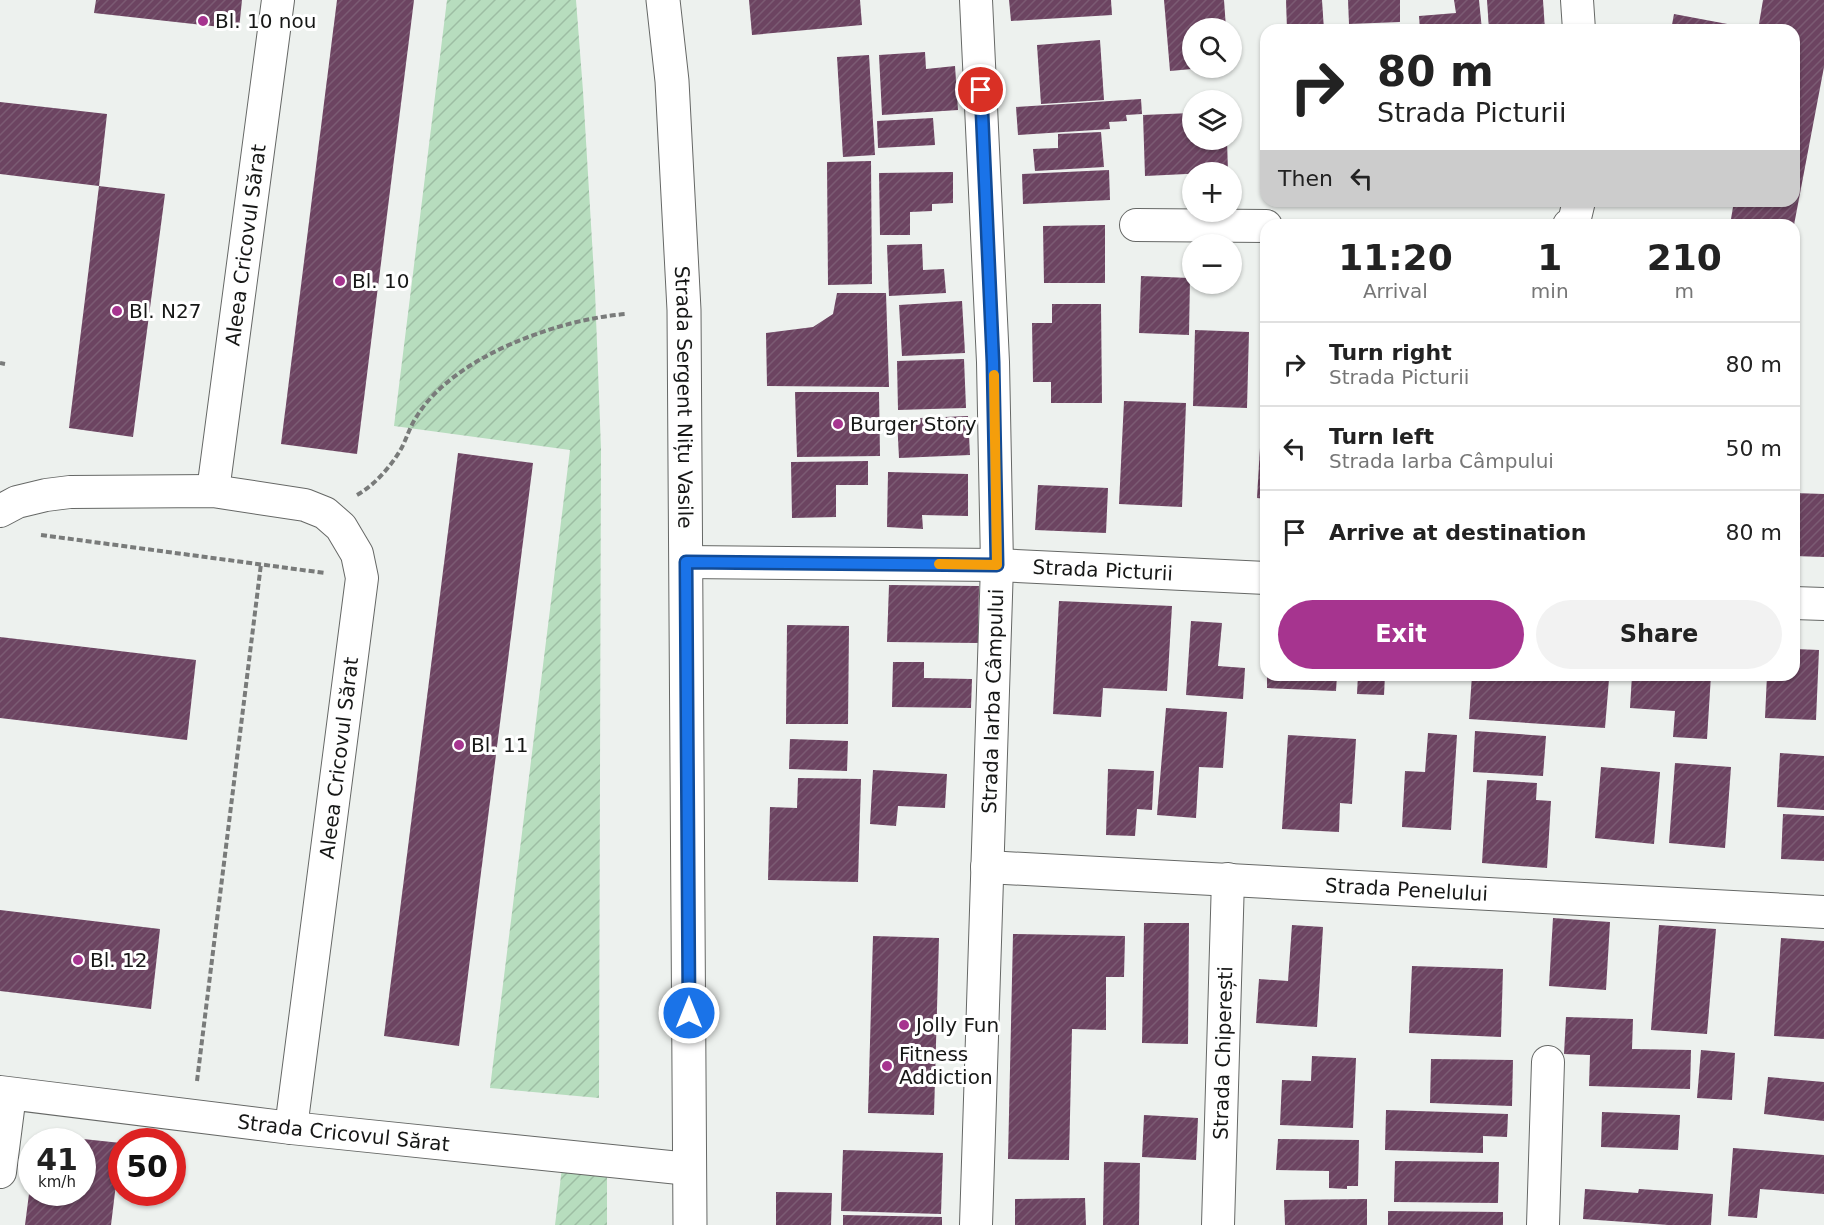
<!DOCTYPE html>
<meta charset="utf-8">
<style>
body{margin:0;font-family:"DejaVu Sans",sans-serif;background:#f2f2f2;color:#222;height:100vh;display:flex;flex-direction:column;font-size:22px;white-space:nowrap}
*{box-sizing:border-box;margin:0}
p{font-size:20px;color:#767676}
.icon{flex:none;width:33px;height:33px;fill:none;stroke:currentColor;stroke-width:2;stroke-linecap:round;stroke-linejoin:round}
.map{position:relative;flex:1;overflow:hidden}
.panel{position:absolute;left:1260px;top:219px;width:540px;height:462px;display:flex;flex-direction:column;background:#fff;border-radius:18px;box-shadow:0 2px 4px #0004}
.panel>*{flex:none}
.guide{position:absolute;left:1260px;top:24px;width:540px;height:183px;border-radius:18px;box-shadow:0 2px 4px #0004;background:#fff;color:#222;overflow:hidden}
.tools{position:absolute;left:1182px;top:18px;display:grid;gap:12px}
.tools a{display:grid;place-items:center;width:60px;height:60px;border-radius:50%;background:#fff;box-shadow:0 2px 4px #0004;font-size:30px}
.speed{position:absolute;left:18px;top:1128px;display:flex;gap:12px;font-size:30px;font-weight:700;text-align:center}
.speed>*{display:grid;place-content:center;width:78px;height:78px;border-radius:50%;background:#fff;box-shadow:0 2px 4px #0004;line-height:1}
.speed small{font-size:15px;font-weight:400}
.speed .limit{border:9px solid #d22;background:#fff;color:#111}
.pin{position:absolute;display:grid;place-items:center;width:51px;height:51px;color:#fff;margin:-26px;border:3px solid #fff;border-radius:50%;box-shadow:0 2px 6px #0007}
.me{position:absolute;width:66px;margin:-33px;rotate:0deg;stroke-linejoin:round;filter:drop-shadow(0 0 4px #0008)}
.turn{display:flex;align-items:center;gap:21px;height:126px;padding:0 18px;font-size:27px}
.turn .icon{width:78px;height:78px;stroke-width:2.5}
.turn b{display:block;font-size:42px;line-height:51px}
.then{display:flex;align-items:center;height:57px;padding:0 18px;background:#0003;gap:12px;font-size:22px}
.eta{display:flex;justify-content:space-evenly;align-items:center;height:102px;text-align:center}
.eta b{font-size:36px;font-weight:700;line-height:42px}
.cta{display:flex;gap:12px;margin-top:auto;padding:12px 18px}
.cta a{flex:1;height:69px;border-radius:36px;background:#a6348f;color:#fff;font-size:24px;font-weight:700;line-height:69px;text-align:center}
.cta a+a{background:#f2f2f2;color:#222}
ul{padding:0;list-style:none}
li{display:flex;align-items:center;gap:18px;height:84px;padding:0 18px;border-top:2px solid #e0e0e0}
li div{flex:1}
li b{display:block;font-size:22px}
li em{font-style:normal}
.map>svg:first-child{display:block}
.garden{fill:url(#garden-furrows)}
.building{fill:url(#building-hatch)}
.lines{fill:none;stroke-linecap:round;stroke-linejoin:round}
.minor-casing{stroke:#666866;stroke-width:34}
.secondary-casing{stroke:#666866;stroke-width:35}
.path{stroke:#797b7a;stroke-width:4;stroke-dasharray:6 3;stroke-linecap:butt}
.minor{stroke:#fff;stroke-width:32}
.secondary{stroke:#fff;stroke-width:33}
.route-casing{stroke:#114b97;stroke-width:15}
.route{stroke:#1a73e8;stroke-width:10}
.slow{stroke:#f59e0b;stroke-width:10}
.poi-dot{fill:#a6348f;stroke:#fff;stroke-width:2}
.labels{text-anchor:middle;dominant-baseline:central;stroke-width:6;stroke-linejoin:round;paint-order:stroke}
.poi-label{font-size:20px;fill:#161716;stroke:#fff;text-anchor:start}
.street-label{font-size:20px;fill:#161716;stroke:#fff}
</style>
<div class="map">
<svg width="1824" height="1225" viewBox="0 0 1824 1225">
<defs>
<pattern id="garden-furrows" width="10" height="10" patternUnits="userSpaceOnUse" patternTransform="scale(1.5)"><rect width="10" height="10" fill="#b7ddbe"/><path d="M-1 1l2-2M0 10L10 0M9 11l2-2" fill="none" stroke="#9dbda3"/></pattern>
<pattern id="building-hatch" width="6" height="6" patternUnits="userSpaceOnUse" patternTransform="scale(1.5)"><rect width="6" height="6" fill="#6c4461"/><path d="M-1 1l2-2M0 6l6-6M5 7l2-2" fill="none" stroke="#7b5b73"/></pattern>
</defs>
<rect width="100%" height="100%" fill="#edf1ee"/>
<!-- garden -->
<g class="garden">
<polygon points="447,0 576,0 583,91 595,291 601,449 599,1098 490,1088 570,450 394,426"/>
<polygon points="562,1168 607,1174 607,1225 555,1225"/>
</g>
<!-- building -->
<g class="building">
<polygon points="96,0 242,0 239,29 94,13"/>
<polygon points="337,0 414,0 357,454 281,444"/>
<polygon points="749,0 860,0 862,25 752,35"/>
<polygon points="1009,0 1111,0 1112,15 1011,21"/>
<polygon points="1164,0 1224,0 1226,28 1192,28 1192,69 1170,71"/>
<polygon points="1286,0 1322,0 1324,30 1287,30"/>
<polygon points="1348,0 1400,0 1400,22 1349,24"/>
<polygon points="1454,0 1479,0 1482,30 1420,30 1419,16 1456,13"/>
<polygon points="1487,0 1543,0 1545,30 1489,30"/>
<polygon points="1763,0 1824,0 1824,67 1794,225 1730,225 1734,201 1794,201 1794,30 1758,30"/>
<polygon points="1674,14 1754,29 1754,30 1671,30"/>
<polygon points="1100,40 1104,100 1041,104 1037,45"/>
<polygon points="925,52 926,69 955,66 958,110 882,115 879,55"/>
<polygon points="869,55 875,155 843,157 837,57"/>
<polygon points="1141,99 1142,114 1126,115 1127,121 1109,122 1110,129 1018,135 1016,107"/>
<polygon points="0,102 107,114 99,186 165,194 133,437 69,428 99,186 0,174"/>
<polygon points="1192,113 1192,140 1227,140 1228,172 1145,176 1143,115"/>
<polygon points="933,118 935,145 878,148 877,121"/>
<polygon points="1101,132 1104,167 1035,171 1033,149 1058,148 1058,134"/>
<polygon points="871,161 872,284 828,285 827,162"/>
<polygon points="1109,170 1110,200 1023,204 1022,174"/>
<polygon points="953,172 953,203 932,204 932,211 910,212 910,235 880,235 879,173"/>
<polygon points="1105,225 1105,283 1044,283 1043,226"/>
<polygon points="922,244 923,270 944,269 946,293 889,296 887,245"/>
<polygon points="1141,276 1190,278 1189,335 1139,333"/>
<polygon points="837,293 886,293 889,387 767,386 766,333 813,327 833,314"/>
<polygon points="962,301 965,353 902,356 899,305"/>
<polygon points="1052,304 1101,304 1102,403 1051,403 1051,382 1033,382 1032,323 1052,323"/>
<polygon points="1195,330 1249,332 1247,408 1193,406"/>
<polygon points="964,359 966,408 898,410 897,361"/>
<polygon points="795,392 879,392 880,456 797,457"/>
<polygon points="1263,397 1266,398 1266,499 1257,498"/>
<polygon points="1124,401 1186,403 1182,507 1119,504"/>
<polygon points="968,416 970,455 899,458 897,419"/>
<polygon points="458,453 533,463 459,1046 384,1036"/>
<polygon points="868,461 868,485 836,485 836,517 792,518 791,462"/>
<polygon points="888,472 968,474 968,516 922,515 923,529 887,527"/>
<polygon points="1038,485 1108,488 1106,533 1035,530"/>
<polygon points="1794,493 1824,494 1824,557 1794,556"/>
<polygon points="889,585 979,586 978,643 887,642"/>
<polygon points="1059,601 1172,606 1167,691 1103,688 1101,717 1053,714"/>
<polygon points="1191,621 1222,623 1218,666 1245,668 1243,699 1186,695"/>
<polygon points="787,625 849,626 848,724 786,724"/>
<polygon points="0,637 196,660 187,740 0,718"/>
<polygon points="1794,649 1819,650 1816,720 1765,718 1767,675 1794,675"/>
<polygon points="893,662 924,662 924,678 972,679 971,708 892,707"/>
<polygon points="1267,675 1337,675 1336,691 1267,688"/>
<polygon points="1358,675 1385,675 1384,695 1357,694"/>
<polygon points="1472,675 1571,675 1571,677 1609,679 1605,728 1469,719"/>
<polygon points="1632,675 1711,675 1707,739 1673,737 1675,711 1630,708"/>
<polygon points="1166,708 1227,712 1223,768 1199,767 1196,818 1157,815"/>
<polygon points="1475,731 1546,736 1543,776 1473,772"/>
<polygon points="1428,733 1457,735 1451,830 1402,827 1405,771 1425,772"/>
<polygon points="1288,735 1356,739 1352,804 1340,803 1339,832 1282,829"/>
<polygon points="790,739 848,741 847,771 789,769"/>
<polygon points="1780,753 1824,756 1824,810 1777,807"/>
<polygon points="1675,763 1731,767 1725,848 1669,843"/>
<polygon points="1601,767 1660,772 1654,844 1595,838"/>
<polygon points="1108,769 1154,771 1152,810 1137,809 1135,836 1106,835"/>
<polygon points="873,770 947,774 945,808 898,806 896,826 870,824"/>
<polygon points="798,778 861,779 858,882 768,880 770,807 797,808"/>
<polygon points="1487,780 1537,783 1536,800 1551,801 1547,868 1482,863"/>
<polygon points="1783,814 1824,816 1824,861 1781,859"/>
<polygon points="0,910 160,929 151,1009 0,991"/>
<polygon points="1553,918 1610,922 1606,990 1549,986"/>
<polygon points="1144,923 1189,923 1188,1044 1142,1043"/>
<polygon points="1292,925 1323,927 1317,1027 1256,1023 1259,979 1288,981"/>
<polygon points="1659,925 1716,929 1707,1034 1651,1030"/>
<polygon points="1013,934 1125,936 1124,977 1106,977 1106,1030 1072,1029 1069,1160 1008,1159"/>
<polygon points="873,936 939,938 934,1115 868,1113"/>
<polygon points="1781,938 1824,941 1824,1039 1774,1036"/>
<polygon points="1412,966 1503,969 1501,1037 1409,1033"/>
<polygon points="1566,1017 1633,1019 1632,1049 1691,1050 1690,1089 1589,1086 1590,1055 1564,1054"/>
<polygon points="1701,1050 1735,1053 1732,1100 1697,1098"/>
<polygon points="1312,1056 1356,1058 1353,1128 1280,1125 1282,1080 1311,1081"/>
<polygon points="1431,1059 1513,1060 1512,1106 1430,1103"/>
<polygon points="1768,1077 1824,1082 1824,1121 1764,1114"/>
<polygon points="1386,1110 1508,1114 1507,1137 1483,1136 1483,1153 1385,1150"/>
<polygon points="1602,1112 1680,1115 1678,1150 1601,1147"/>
<polygon points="1144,1115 1198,1118 1196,1160 1142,1157"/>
<polygon points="36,1134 121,1143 111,1225 25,1225 30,1186 32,1192 82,1192 82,1142 35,1142"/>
<polygon points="1278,1139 1359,1140 1358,1186 1347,1186 1347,1189 1329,1188 1329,1171 1276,1170"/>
<polygon points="1733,1148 1824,1155 1824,1194 1760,1189 1757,1218 1728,1216"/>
<polygon points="843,1150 943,1153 941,1214 841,1211"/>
<polygon points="1395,1161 1499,1162 1498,1203 1394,1202"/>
<polygon points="1104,1162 1140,1163 1139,1225 1103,1225"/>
<polygon points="1585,1189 1638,1193 1639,1189 1713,1194 1711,1225 1668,1225 1583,1219"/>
<polygon points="776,1192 832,1193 831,1225 776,1225"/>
<polygon points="1085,1198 1086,1225 1015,1225 1015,1199"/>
<polygon points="1367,1199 1367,1225 1285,1225 1284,1200"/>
<polygon points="1388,1211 1503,1212 1503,1225 1388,1225"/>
<polygon points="843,1215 942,1217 942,1225 843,1225"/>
</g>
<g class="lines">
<!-- minor casing -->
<g class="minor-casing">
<g id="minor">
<polyline points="1577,0 1579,30"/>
<polyline points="1136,225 1266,226"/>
<polyline points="1569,225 1574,222 1579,201"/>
<path id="s1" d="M213,491L278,0"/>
<polyline points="0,511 17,502 46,495 70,492 213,491 305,505 325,513 341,527 357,554 362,578 291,1128"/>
<path id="s2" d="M686,562L997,565L1266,578"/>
<polyline points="1794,603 1824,604"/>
<path id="s3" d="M987,867L1824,912"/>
<path id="s4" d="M0,1092L291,1128L689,1169"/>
<polyline points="0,1172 10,1094"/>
<path id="s5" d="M976,1225L997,565L993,362L976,0"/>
<path id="s6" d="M1218,1225L1228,879"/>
<polyline points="1543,1225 1548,1062"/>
</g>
</g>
<!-- secondary casing -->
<g class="secondary-casing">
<g id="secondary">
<path id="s7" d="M663,0L672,81L684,310L690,1225"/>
</g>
</g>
<!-- path -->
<g class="path">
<polyline points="0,363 5,364"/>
<path d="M357,495C375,485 391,466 401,449C407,438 410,426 417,416C454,356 559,319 626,314"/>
<polyline points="41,535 325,573"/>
<polyline points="197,1081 261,564"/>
</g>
<!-- minor -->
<use href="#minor" class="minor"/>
<!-- secondary -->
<use href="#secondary" class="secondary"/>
</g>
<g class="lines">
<!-- route casing -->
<g class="route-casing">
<polyline id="route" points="689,1013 686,562 997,565 993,362 981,90"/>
</g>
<!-- route -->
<use href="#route" class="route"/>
<!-- slow -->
<polyline class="slow" points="939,564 997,565 994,375"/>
</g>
<!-- markers -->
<g class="poi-dot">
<circle cx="203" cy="21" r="6"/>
<circle cx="340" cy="281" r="6"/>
<circle cx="117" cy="311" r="6"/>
<circle cx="838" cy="424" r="6"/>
<circle cx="459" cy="745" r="6"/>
<circle cx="78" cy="960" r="6"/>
<circle cx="904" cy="1025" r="6"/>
<circle cx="887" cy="1066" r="6"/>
</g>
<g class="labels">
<!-- poi labels -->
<g class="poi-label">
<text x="215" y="21">Bl. 10 nou</text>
<text x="352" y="281">Bl. 10</text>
<text x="129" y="311">Bl. N27</text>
<text x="850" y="424">Burger Story</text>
<text x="471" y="745">Bl. 11</text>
<text x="90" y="960">Bl. 12</text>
<text x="916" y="1025">Jolly Fun</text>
<text x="899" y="1054">Fitness<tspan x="899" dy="23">Addiction</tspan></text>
</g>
<!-- street labels -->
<g class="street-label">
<text stroke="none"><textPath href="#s1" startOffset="248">Aleea Cricovul Sărat</textPath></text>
<text stroke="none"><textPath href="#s7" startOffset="398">Strada Sergent Nițu Vasile</textPath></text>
<text stroke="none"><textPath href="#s2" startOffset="417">Strada Picturii</textPath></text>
<text stroke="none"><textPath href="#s5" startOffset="524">Strada Iarba Câmpului</textPath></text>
<text transform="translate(339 758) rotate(-83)">Aleea Cricovul Sărat</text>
<text stroke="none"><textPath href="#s3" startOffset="420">Strada Penelului</textPath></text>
<text stroke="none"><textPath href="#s6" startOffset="172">Strada Chiperești</textPath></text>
<text stroke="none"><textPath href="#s4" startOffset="346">Strada Cricovul Sărat</textPath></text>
</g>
</g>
</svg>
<div class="tools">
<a><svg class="icon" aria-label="search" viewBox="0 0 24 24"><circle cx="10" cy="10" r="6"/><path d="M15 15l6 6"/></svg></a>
<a><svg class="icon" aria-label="layers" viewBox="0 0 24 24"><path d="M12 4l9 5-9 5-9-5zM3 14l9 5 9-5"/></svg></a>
<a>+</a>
<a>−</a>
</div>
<div class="speed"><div>41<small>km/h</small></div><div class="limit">50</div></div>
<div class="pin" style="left:981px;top:90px;background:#d93025"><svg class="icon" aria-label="arrive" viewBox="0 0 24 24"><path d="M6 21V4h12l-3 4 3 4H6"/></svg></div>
<svg class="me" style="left:689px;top:1013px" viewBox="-20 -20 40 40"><circle r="17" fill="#1a73e8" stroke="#fff" stroke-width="3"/><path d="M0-11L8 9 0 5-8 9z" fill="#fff"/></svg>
<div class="guide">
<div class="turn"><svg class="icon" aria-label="right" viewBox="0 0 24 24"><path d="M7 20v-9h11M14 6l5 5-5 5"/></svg><div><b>80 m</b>Strada Picturii</div></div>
<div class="then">Then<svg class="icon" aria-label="left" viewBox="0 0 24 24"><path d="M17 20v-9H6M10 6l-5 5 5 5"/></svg></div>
</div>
<section class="panel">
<div class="eta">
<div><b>11:20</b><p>Arrival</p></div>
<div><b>1</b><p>min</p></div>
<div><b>210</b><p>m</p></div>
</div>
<ul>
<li><svg class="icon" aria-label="right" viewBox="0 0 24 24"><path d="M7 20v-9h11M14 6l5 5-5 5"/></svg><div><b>Turn right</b><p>Strada Picturii</p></div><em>80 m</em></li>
<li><svg class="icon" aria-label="left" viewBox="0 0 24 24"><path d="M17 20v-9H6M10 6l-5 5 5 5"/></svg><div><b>Turn left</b><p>Strada Iarba Câmpului</p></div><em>50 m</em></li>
<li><svg class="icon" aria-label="arrive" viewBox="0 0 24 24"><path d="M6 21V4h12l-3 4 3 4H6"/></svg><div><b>Arrive at destination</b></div><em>80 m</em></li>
</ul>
<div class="cta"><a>Exit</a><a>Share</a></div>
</section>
</div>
